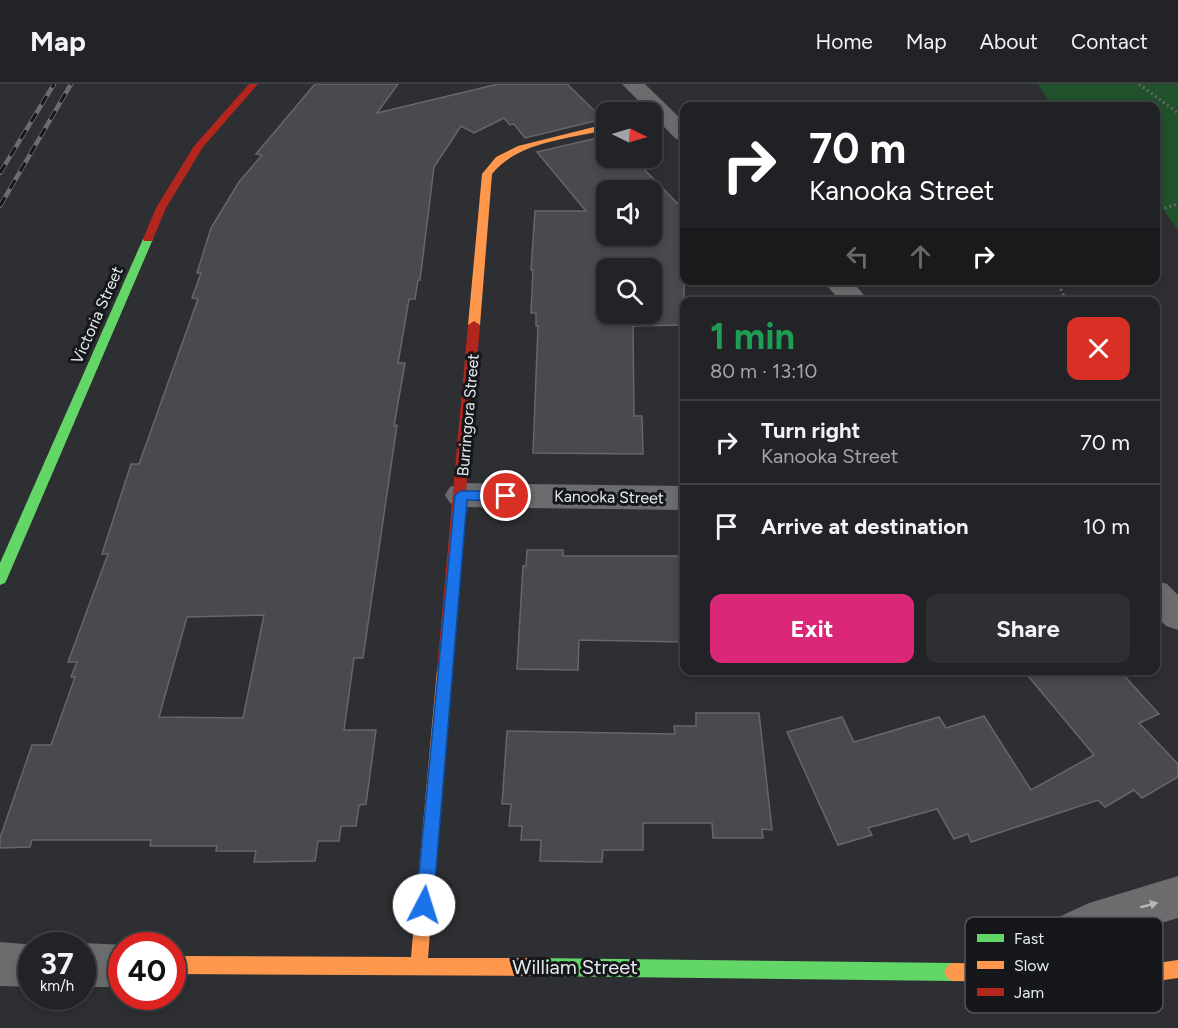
<!DOCTYPE html>
<meta charset="utf-8">
<style>
body{margin:0;font-family:Figtree,sans-serif;background:#2e2f32;color:#f1f3f6;height:100vh;display:flex;flex-direction:column;font-size:22px;white-space:nowrap}
*{box-sizing:border-box;margin:0}
p{font-size:20px;color:#a2a4a7}
.icon{flex:none;width:33px;height:33px;fill:none;stroke:currentColor;stroke-width:2;stroke-linecap:round;stroke-linejoin:round}
.map{position:relative;flex:1;overflow:hidden}
.panel{position:absolute;left:680px;top:213px;width:480px;height:378px;display:flex;flex-direction:column;background:#222326;border-radius:12px;box-shadow:0 3px 9px #0003,0 0 0 2px #3f4043}
.panel>*{flex:none}
.guide{position:absolute;left:680px;top:18px;width:480px;height:183px;border-radius:12px;box-shadow:0 3px 9px #0003,0 0 0 2px #3f4043;background:#202124;color:#fff;overflow:hidden}
.needle{width:39px;rotate:95deg}
.fabs{position:absolute;left:596px;top:18px;display:grid;gap:12px}
.fabs a{display:grid;place-items:center;width:66px;height:66px;border-radius:12px;background:#222326;box-shadow:0 3px 9px #0003,0 0 0 2px #3f4043;font-size:30px}
.speed{position:absolute;left:18px;top:848px;display:flex;gap:12px;font-size:30px;font-weight:700;text-align:center}
.speed>*{display:grid;place-content:center;width:78px;height:78px;border-radius:50%;background:#222326;box-shadow:0 3px 9px #0003,0 0 0 2px #3f4043;line-height:1}
.speed small{font-size:15px;font-weight:400}
.speed .limit{border:9px solid #d22;background:#fff;color:#111}
.pin{position:absolute;display:grid;place-items:center;width:51px;height:51px;color:#fff;margin:-26px;border:3px solid #fff;border-radius:50%;box-shadow:0 2px 6px #0007}
.me{position:absolute;width:66px;margin:-33px;rotate:5deg;stroke-linejoin:round;filter:drop-shadow(0 0 4px #0008)}
.turn{display:flex;align-items:center;gap:21px;height:126px;padding:0 30px;font-size:27px}
.turn .icon{width:78px;height:78px;stroke-width:2.5}
.turn b{display:block;font-size:42px;line-height:51px}
.lanes{display:flex;align-items:center;height:57px;padding:0 30px;background:#0003;justify-content:center;gap:30px;direction:ltr}
.lanes .off{opacity:.35}
.round{display:grid;place-items:center;flex:none;width:63px;height:63px;border-radius:12px;background:#2e2f32}
.headline{display:flex;align-items:center;justify-content:space-between;height:102px;padding:0 30px}
h1{font-size:36px;font-weight:700;line-height:45px;color:#1e9e55}
.cta{display:flex;gap:12px;margin-top:auto;padding:12px 30px}
.cta a{flex:1;height:69px;border-radius:12px;background:#db2777;color:#fff;font-size:24px;font-weight:700;line-height:69px;text-align:center}
.cta a+a{background:#2e2f32;color:#f1f3f6}
ul{padding:0;list-style:none}
li{display:flex;align-items:center;gap:18px;height:84px;padding:0 30px;border-top:2px solid #3f4043}
li div{flex:1}
li b{display:block;font-size:22px}
li em{font-style:normal}
header{display:flex;align-items:center;gap:36px;box-sizing:border-box;height:84px;padding:0 30px;background:#222326;border-bottom:2px solid #3f4043}
header strong{font-size:28px}
nav{display:flex;gap:33px;margin-inline-start:auto;font-size:21px}
.map>svg:first-child{display:block}
.green{fill:#20512b}
.building{fill:#484a4d;stroke:#65676a;stroke-width:1.5;fill-rule:evenodd}
.lines{fill:none;stroke-linecap:round;stroke-linejoin:round}
.path{stroke:#636567;stroke-width:3;stroke-dasharray:2 3;stroke-linecap:butt}
.street{fill:#6b6c6d;fill-rule:evenodd}
.fast{fill:#63d668;fill-rule:evenodd}
.slow{fill:#ff974d;fill-rule:evenodd}
.jam{fill:#b3261e;fill-rule:evenodd}
.rail-casing{stroke:#6b6d6e;stroke-width:4.5}
.rail{stroke:#15171a;stroke-width:3;stroke-dasharray:10;stroke-linecap:butt}
.oneway{fill:#b5b8ba}
.route{fill:#1a73e8;stroke:#114b97;stroke-width:1.5}
.labels{text-anchor:middle;dominant-baseline:central;stroke-width:6;stroke-linejoin:round;paint-order:stroke}
.street-label{font-size:16px;fill:#e6eaee;stroke:#15171a}
.near-street-label{font-size:20px;fill:#e6eaee;stroke:#15171a}
.key{fill:#15171a;stroke:#54565a;stroke-width:1.5}
.key-label{font-size:16px;fill:#e6eaee}
</style>
<header>
<strong>Map</strong>
<nav><a>Home</a><a>Map</a><a>About</a><a>Contact</a></nav>
</header>
<div class="map">
<svg width="1178" height="944" viewBox="0 0 1178 944">
<rect width="100%" height="100%" fill="#2d2f32"/>
<!-- green -->
<polygon class="green" points="1038,0 1178,0 1178,146 1155,114 1155,22 1052,22"/>
<!-- building -->
<g class="building">
<path d="M315,0H398L377,29L498,0H567L603,35L525,54L514,40L510,41L504,34L474,49L461,42L434,83L420,196H418L415,215H409L398,279H405L394,342L397,341L363,574H354L344,646H376L366,720L359,721L356,742H341L339,757H318L315,777L254,778L256,767H216L217,762H150L151,756H32L30,763L0,764V754L32,661H51L75,593H71L77,578H68L108,470H102L131,380H139L198,215L192,214L201,189H197L211,144L239,98L262,71L256,70ZM264,531L243,634L159,633L187,533Z"/>
<path d="M606,52V74H633L684,126V241L633,242L634,332H642L643,370L533,369L538,242H536V229H531L533,186H531L535,127H586L537,68ZM606,106H651V152H606ZM606,184H651V230H606Z"/>
<polygon points="527,466 563,466 563,472 684,472 684,558 579,556 578,586 517,585 523,482 526,482"/>
<polygon points="1023,586 1119,586 1159,630 1139,639 1178,680 1178,693 1142,714 1134,706 1105,723 1098,716 971,758 968,750 954,755 937,725 868,744 872,751 838,761 787,648 842,633 854,658 939,633 946,644 984,632 1031,706 1094,671"/>
<polygon points="696,629 759,629 772,746 762,745 763,754 713,754 712,739 643,739 643,766 603,766 602,778 540,777 541,756 521,756 522,742 509,742 511,720 502,720 507,647 675,650 674,642 696,642"/>
</g>
<g class="lines">
<!-- path -->
<g class="path">
<polyline points="1139,0 1178,29"/>
<polyline points="1155,127 1178,120"/>
<polyline points="1056,196 1067,218"/>
</g>
<!-- street -->
<g class="street">
<polygon points="622,0 645,0 684,38 684,57 676,55"/>
<polygon points="822,196 851,196 870,218 841,218"/>
<polygon points="461,399 684,402 684,426 461,423 450,419 445,411 450,403"/>
<polygon points="1155,496 1167,500 1178,511 1178,546 1166,542 1155,531"/>
<polygon points="1178,792 1178,834 1091,860 1031,891 994,907 979,900 972,885 979,870 1089,819"/>
<polygon points="0,858 36,861 32,861 32,903 0,902"/>
<polygon points="82,859 126,861 122,861 122,903 82,903 82,861 78,861"/>
</g>
<!-- fast -->
<g class="fast">
<polygon points="148,152 153,155 7,495 5,499 0,501 0,479 143,155"/>
<polygon points="535,874 953,879 959,882 962,888 959,894 953,897 535,892 529,889 526,883 529,877"/>
</g>
<!-- slow -->
<g class="slow">
<path d="M606,40V46C568,55 517,58 492,90L480,241L478,244H470L468,241L482,90L496,73L518,62Z"/>
<polygon points="444,580 449,582 451,586 428,874 535,874 541,877 544,883 541,889 535,892 172,890 172,872 411,873 437,586 439,582"/>
<polygon points="1178,876 1178,894 1136,900 953,897 947,894 944,888 947,882 953,879 1136,882"/>
</g>
<!-- jam -->
<g class="jam">
<polygon points="249,0 258,0 203,63 166,124 153,155 152,157 144,157 143,155 156,124 194,62"/>
<polygon points="474,237 480,241 451,586 449,590 444,592 439,590 437,586 468,241"/>
</g>
<!-- rail casing -->
<g class="rail-casing">
<g id="rail">
<polyline points="0,89 54,0"/>
<polyline points="0,122 71,0"/>
</g>
</g>
<!-- rail -->
<use href="#rail" class="rail"/>
</g>
<!-- one-way arrows -->
<defs><path id="oneway-solid" d="M-6-.8H1V-3.2L6.5 0L1 3.2V.8H-6Z" transform="scale(1.5)"/></defs>
<use class="oneway" href="#oneway-solid" transform="translate(1149 821) rotate(-15)"/>
<!-- route -->
<polygon class="route" points="461,407 506,407 512,412 506,417 467,416 433,821 430,827 424,830 418,827 416,821 455,411"/>
<g class="labels">
<!-- street labels -->
<g class="street-label">
<text transform="translate(97 231) rotate(-66)">Victoria Street</text>
<text transform="translate(468 331) rotate(-85)">Burringora Street</text>
<text transform="translate(609 413) rotate(1)">Kanooka Street</text>
</g>
<!-- near-street labels -->
<g class="near-street-label">
<text x="575" y="883">William Street</text>
</g>
</g>
<!-- legend -->
<rect x="965" y="833" width="198" height="96" rx="9" class="key"/>
<rect x="977" y="850" width="27" height="8" fill="#63d668"/>
<rect x="977" y="877" width="27" height="8" fill="#ff974d"/>
<rect x="977" y="904" width="27" height="8" fill="#b3261e"/>
<g class="key-label">
<text x="1014" y="860">Fast</text>
<text x="1014" y="887">Slow</text>
<text x="1014" y="914">Jam</text>
</g>
</svg>
<div class="fabs">
<a><svg class="needle" viewBox="-14 -14 28 28"><path d="M0-13l5 13h-10z" fill="#e53935"/><path d="M0 13l5-13h-10z" fill="#a2a4a7"/></svg></a>
<a><svg class="icon" aria-label="sound" viewBox="0 0 24 24"><path d="M4 9h4l5-4v14l-5-4H4zM17 9q2 3 0 6"/></svg></a>
<a><svg class="icon" aria-label="search" viewBox="0 0 24 24"><circle cx="10" cy="10" r="6"/><path d="M15 15l6 6"/></svg></a>
</div>
<div class="speed"><div>37<small>km/h</small></div><div class="limit">40</div></div>
<div class="pin" style="left:506px;top:412px;background:#d93025"><svg class="icon" aria-label="arrive" viewBox="0 0 24 24"><path d="M6 21V4h12l-3 4 3 4H6"/></svg></div>
<svg class="me" style="left:424px;top:821px" viewBox="-20 -20 40 40"><circle r="19" fill="#fff"/><path d="M0-13L10 11 0 6-10 11z" fill="#1a73e8"/></svg>
<div class="guide">
<div class="turn"><svg class="icon" aria-label="right" viewBox="0 0 24 24"><path d="M7 20v-9h11M14 6l5 5-5 5"/></svg><div><b>70 m</b>Kanooka Street</div></div>
<div class="lanes"><svg class="icon off" aria-label="left" viewBox="0 0 24 24"><path d="M17 20v-9H6M10 6l-5 5 5 5"/></svg><svg class="icon off" aria-label="ahead" viewBox="0 0 24 24"><path d="M12 20V5M6 11l6-6 6 6"/></svg><svg class="icon" aria-label="right" viewBox="0 0 24 24"><path d="M7 20v-9h11M14 6l5 5-5 5"/></svg></div>
</div>
<section class="panel">
<div class="headline"><div><h1>1 min</h1><p>80 m · 13:10</p></div><a class="round" style="background:#d93025;color:#fff"><svg class="icon" aria-label="close" viewBox="0 0 24 24"><path d="M6 6l12 12M18 6L6 18"/></svg></a></div>
<ul>
<li><svg class="icon" aria-label="right" viewBox="0 0 24 24"><path d="M7 20v-9h11M14 6l5 5-5 5"/></svg><div><b>Turn right</b><p>Kanooka Street</p></div><em>70 m</em></li>
<li><svg class="icon" aria-label="arrive" viewBox="0 0 24 24"><path d="M6 21V4h12l-3 4 3 4H6"/></svg><div><b>Arrive at destination</b></div><em>10 m</em></li>
</ul>
<div class="cta"><a>Exit</a><a>Share</a></div>
</section>
</div>
